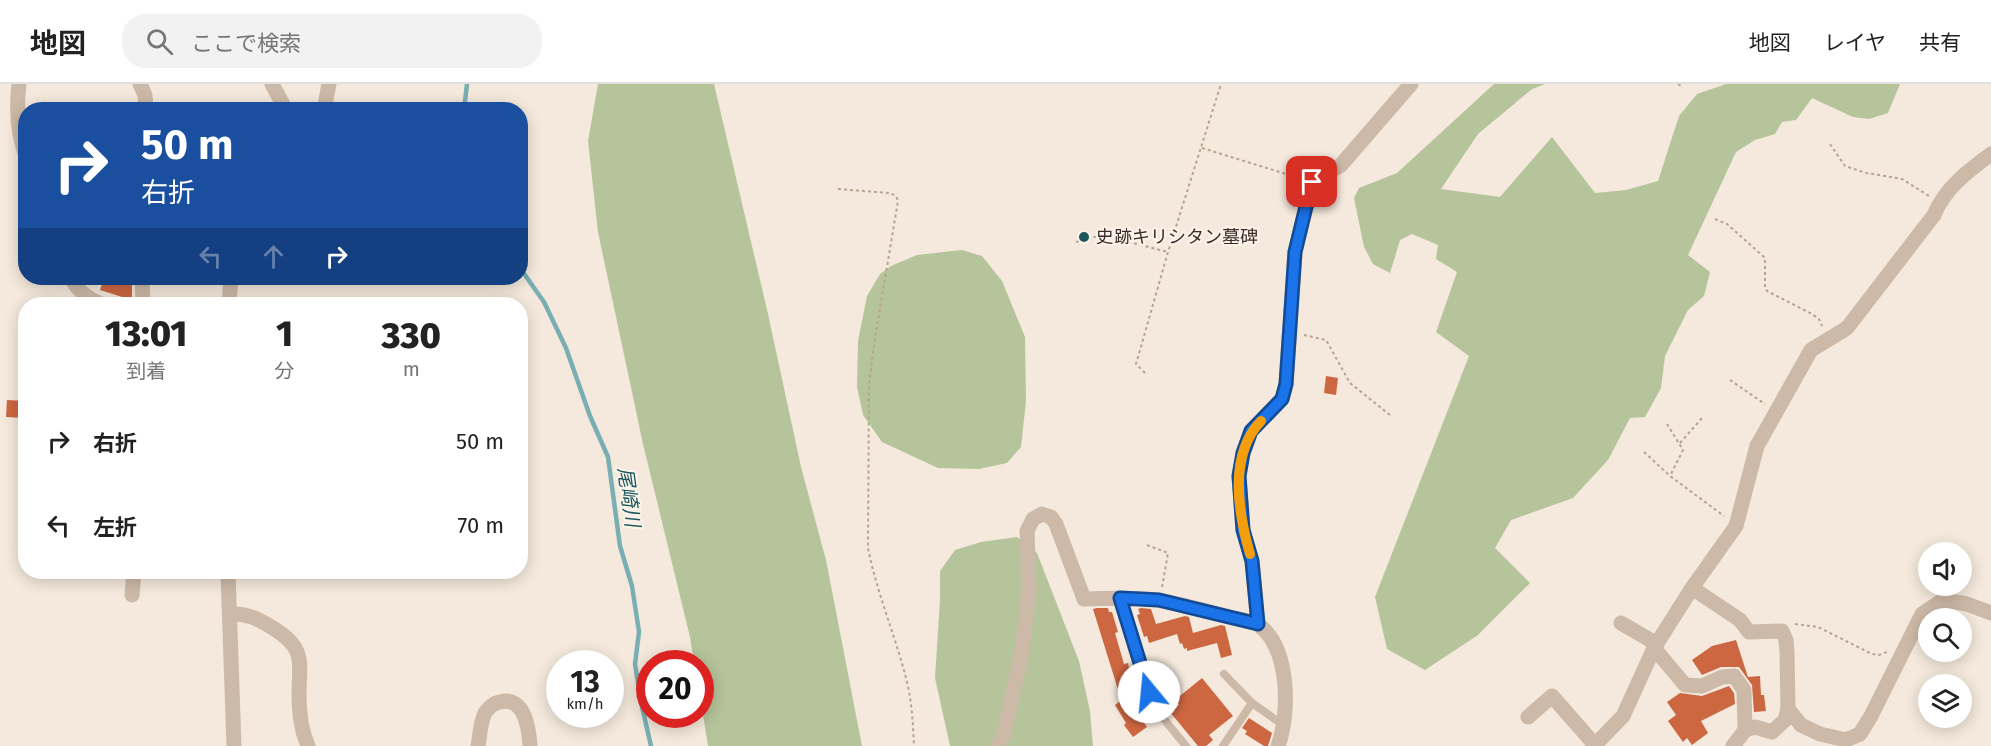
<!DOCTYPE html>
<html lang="ja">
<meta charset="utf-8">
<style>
body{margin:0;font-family:"Fira Sans","Noto Sans JP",sans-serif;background:#f2f2f2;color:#222;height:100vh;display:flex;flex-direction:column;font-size:22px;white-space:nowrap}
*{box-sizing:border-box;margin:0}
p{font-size:20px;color:#767676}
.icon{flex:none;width:33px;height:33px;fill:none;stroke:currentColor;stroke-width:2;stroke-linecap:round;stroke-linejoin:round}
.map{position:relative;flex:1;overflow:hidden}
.details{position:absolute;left:18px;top:213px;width:510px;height:282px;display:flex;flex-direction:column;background:#fff;border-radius:24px;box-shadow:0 3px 15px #0003}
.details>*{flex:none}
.hud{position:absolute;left:18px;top:18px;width:510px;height:183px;border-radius:24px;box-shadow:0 3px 15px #0003;background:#1a4fa0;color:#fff;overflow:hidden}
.fabs{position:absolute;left:1918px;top:458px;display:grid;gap:12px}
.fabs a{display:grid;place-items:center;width:54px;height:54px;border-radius:50%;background:#fff;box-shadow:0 3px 15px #0003;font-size:30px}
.speed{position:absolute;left:546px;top:566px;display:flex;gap:12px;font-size:30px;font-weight:700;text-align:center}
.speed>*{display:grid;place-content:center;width:78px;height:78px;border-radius:50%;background:#fff;box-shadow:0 3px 15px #0003;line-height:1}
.speed small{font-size:15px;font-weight:400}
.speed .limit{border:9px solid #d22;background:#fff;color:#111}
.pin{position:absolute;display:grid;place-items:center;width:51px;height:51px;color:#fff;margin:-26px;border-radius:12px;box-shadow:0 3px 9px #0006}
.me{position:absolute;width:66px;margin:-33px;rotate:343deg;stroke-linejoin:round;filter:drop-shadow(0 0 4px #0008)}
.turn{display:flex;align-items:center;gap:21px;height:126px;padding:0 24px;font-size:27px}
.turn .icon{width:78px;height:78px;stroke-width:2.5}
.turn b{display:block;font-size:42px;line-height:51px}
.lanes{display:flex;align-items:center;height:57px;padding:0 24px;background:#0003;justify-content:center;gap:30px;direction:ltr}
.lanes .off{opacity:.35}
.eta{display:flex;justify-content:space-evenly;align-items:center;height:102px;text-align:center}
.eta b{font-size:36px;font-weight:800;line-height:42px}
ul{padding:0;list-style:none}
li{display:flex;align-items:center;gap:18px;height:84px;padding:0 24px}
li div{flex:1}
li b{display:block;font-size:22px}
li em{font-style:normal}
header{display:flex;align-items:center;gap:36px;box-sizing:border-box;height:84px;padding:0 30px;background:#fff;border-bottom:2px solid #e0e0e0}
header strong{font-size:28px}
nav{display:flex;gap:33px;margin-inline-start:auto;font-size:21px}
.search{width:420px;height:54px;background:#f2f2f2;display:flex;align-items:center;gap:15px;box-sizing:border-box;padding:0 21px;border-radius:24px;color:#767676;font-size:22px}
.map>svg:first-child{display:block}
.green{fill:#b5c49b}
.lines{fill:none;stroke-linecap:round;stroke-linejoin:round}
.stream{stroke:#79afb3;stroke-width:4.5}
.building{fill:#cd6741}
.path{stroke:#b9a391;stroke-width:2;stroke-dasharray:3 3;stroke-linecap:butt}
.service{stroke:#cdb9a7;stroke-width:8}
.minor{stroke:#cdb9a7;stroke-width:15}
.route-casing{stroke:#114b97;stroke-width:15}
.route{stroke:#1a73e8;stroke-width:10}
.slow{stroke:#f59e0b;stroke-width:10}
.poi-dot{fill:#1b575d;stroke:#fbf3e9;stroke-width:2}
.labels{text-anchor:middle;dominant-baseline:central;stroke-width:4.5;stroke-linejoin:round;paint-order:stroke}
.poi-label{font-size:18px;fill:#392e28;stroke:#fbf3e9;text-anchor:start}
.water-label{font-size:20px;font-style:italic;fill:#1b575d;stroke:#fbf3e9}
</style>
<header>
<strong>地図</strong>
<div class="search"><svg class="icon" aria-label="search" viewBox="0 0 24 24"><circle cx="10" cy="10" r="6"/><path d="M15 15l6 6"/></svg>ここで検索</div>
<nav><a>地図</a><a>レイヤ</a><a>共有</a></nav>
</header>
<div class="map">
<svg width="1991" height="662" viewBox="0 0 1991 662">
<rect width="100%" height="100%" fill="#f4e9dc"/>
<!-- green -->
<g class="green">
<polygon points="598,0 714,0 768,230 801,383 826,476 862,662 708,662 701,618 700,579 694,579 690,553 643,360 598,148 588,57"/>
<polygon points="1494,0 1545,0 1532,5 1478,50 1441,105 1500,113 1552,53 1595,109 1626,106 1658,97 1679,32 1697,10 1726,0 1900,0 1888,29 1869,35 1853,33 1812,14 1796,36 1782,38 1775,50 1755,56 1736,68 1688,171 1710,188 1704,212 1688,226 1665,272 1661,304 1645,333 1630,334 1608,376 1573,414 1511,436 1495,464 1530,499 1478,551 1425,586 1387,565 1375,513 1469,272 1436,248 1457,188 1436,175 1438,161 1412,150 1400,156 1390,189 1373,180 1364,163 1354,114 1359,104 1397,89"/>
<polygon points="962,166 982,172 1002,197 1025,253 1026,317 1021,363 1007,379 979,385 938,384 882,358 863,331 857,303 858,257 867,212 880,190 891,182 917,171"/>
<polygon points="1017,453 1037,469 1079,577 1090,627 1093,662 950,662 935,594 940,516 940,487 955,466 981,458"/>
</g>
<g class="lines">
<!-- stream -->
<g class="stream">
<polyline points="464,26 467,0"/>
<polyline points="520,184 544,218 566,264 590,332 608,373 620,462 632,502 639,548 635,580 641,618 651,662"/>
</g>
</g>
<!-- building -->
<g class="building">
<polygon points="104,194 115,194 132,199 132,216 100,206"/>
<polygon points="1326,292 1338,294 1336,311 1324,309"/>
<polygon points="7,316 26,317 26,334 6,333"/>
<polygon points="1097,524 1108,524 1109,528 1112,528 1118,548 1115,549 1124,580 1128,579 1134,607 1120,612 1093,525"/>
<polygon points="1141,524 1151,525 1156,540 1185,532 1189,533 1193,549 1221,541 1225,542 1232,571 1221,574 1217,559 1187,567 1187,564 1184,565 1182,559 1180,560 1177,550 1149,559 1147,552 1144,553 1137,531 1140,530 1138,525"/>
<polygon points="1736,556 1748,593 1760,592 1761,611 1764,611 1766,627 1754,628 1752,601 1739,583 1721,583 1702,591 1692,576 1712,562"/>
<polygon points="1202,594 1233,632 1209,651 1213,656 1206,662 1198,662 1170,628 1179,621 1175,616"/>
<polygon points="1729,602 1734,609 1735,620 1701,637 1708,649 1692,661 1687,654 1683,658 1668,637 1676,631 1667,618 1680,609 1702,612"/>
<polygon points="1126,613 1147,643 1133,653 1124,641 1126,639 1115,621"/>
<polygon points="1249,634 1272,649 1268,662 1264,662 1245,650 1247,647 1242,644"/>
</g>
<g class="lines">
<!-- path -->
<g class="path">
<polyline points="1678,0 1681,2"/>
<polyline points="1830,60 1845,82 1866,89 1902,95 1929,112"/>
<polyline points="1202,64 1299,94"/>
<path d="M838,105L890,109L896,112L898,117L875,254L869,300L868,464C877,510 896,553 907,598C912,619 913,640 914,662"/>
<polyline points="1715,135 1727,140 1765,174 1765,204 1767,207 1812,230 1819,235 1822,242"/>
<polyline points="1076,158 1102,151 1168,168"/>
<polyline points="1304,251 1326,256 1350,299 1390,331"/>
<polyline points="1145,289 1136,280 1168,168 1221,0"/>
<polyline points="1730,296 1765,320"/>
<polyline points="1667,340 1683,366 1670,392"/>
<polyline points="1680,359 1702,334"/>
<polyline points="1644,368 1670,392 1724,432"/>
<polyline points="1147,461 1168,469 1162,503"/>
<polyline points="1795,540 1818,543 1872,570 1879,571 1887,568"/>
</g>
<!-- service -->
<g class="service">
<polyline points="76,203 86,194"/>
<polyline points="22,310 26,310"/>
<polyline points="1120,514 1149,608 1167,639 1186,662"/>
<polyline points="1224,590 1252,619 1283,641"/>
<polyline points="1223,662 1252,619"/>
</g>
<!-- minor -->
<g class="minor">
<path d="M19,0C16,25 17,48 26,72"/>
<polyline points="140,0 145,11 146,26"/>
<polyline points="272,0 286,26"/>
<polyline points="324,26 329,0"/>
<path d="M71,194C78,207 87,214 101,220"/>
<polyline points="142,194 143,220"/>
<polyline points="229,220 231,194"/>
<polyline points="228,488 234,662"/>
<path d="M1692,504L1736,442L1757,362L1811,266L1847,244L1934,131C1945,104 1968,87 1991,70"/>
<polyline points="132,511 134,488"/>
<path d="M230,530C248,529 258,535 273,544C307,565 299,578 299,612C299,629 301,646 308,662"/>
<polyline points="1621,539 1657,560"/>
<polyline points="1258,540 1252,477 1243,446 1239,392 1243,369 1251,347 1282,315 1286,300 1295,168 1312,98 1341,81 1411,0"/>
<polyline points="1654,564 1685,601 1702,602 1722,593 1734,592 1744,606 1745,646 1733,662"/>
<polyline points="1528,633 1552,612 1595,661"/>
<polyline points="1745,646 1755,643 1772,648 1785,636 1788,625"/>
<path d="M478,662C480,652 480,639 485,629C488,624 494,619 500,618C525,611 529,646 530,662"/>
<path d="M998,662L1004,650L1022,568L1029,506L1027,447L1033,435L1042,430L1051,433L1056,440L1084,515C1108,514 1133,513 1157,516C1181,520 1205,527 1229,533C1237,535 1252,536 1259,541C1290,565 1290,629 1278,662"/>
<polyline points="1594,662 1623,632 1654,564 1692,504 1740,536 1749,548 1782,547 1786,556 1787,568 1788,625 1801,641 1820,650 1846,656 1860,650 1871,632 1922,530 1943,516 1967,520 1991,529"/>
</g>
</g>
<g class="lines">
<!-- route casing -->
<g class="route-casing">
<polyline id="route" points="1149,608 1120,514 1159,516 1258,540 1252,477 1243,446 1239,392 1243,369 1251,347 1282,315 1286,300 1295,168 1312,98"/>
</g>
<!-- route -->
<use href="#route" class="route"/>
<!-- slow -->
<path class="slow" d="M1250,470C1238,428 1228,371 1261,337"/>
</g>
<!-- markers -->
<circle class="poi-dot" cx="1084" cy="153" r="6"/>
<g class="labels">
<!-- poi labels -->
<g class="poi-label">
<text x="1096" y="153">史跡キリシタン墓碑</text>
</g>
<!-- water labels -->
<g class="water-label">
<text transform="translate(629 413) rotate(82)">尾崎川</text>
</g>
</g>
</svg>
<div class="fabs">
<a><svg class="icon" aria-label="sound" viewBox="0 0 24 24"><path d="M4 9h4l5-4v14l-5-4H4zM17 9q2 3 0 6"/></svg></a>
<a><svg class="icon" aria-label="search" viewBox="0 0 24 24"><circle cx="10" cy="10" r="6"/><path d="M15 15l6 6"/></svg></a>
<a><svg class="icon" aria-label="layers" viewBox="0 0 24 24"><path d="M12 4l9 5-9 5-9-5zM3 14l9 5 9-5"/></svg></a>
</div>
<div class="speed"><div>13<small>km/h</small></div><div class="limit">20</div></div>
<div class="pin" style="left:1312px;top:98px;background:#d93025"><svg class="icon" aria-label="arrive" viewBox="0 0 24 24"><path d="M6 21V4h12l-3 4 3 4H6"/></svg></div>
<svg class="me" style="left:1149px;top:608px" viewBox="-20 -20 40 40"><circle r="19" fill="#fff"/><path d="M0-13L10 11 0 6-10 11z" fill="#1a73e8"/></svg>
<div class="hud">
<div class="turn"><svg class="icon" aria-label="right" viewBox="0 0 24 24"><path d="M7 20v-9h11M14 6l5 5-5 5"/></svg><div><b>50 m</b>右折</div></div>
<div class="lanes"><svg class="icon off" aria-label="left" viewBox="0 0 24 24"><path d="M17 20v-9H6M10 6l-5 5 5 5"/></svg><svg class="icon off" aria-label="ahead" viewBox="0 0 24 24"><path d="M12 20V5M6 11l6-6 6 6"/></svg><svg class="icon" aria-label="right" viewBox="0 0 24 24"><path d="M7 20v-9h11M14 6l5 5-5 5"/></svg></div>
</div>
<section class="details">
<div class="eta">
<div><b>13:01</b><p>到着</p></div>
<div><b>1</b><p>分</p></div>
<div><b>330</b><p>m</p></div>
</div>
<ul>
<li><svg class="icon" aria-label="right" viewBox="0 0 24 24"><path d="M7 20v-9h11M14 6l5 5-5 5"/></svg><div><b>右折</b></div><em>50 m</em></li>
<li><svg class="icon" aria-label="left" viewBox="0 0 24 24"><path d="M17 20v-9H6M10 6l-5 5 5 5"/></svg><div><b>左折</b></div><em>70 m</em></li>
</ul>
</section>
</div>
